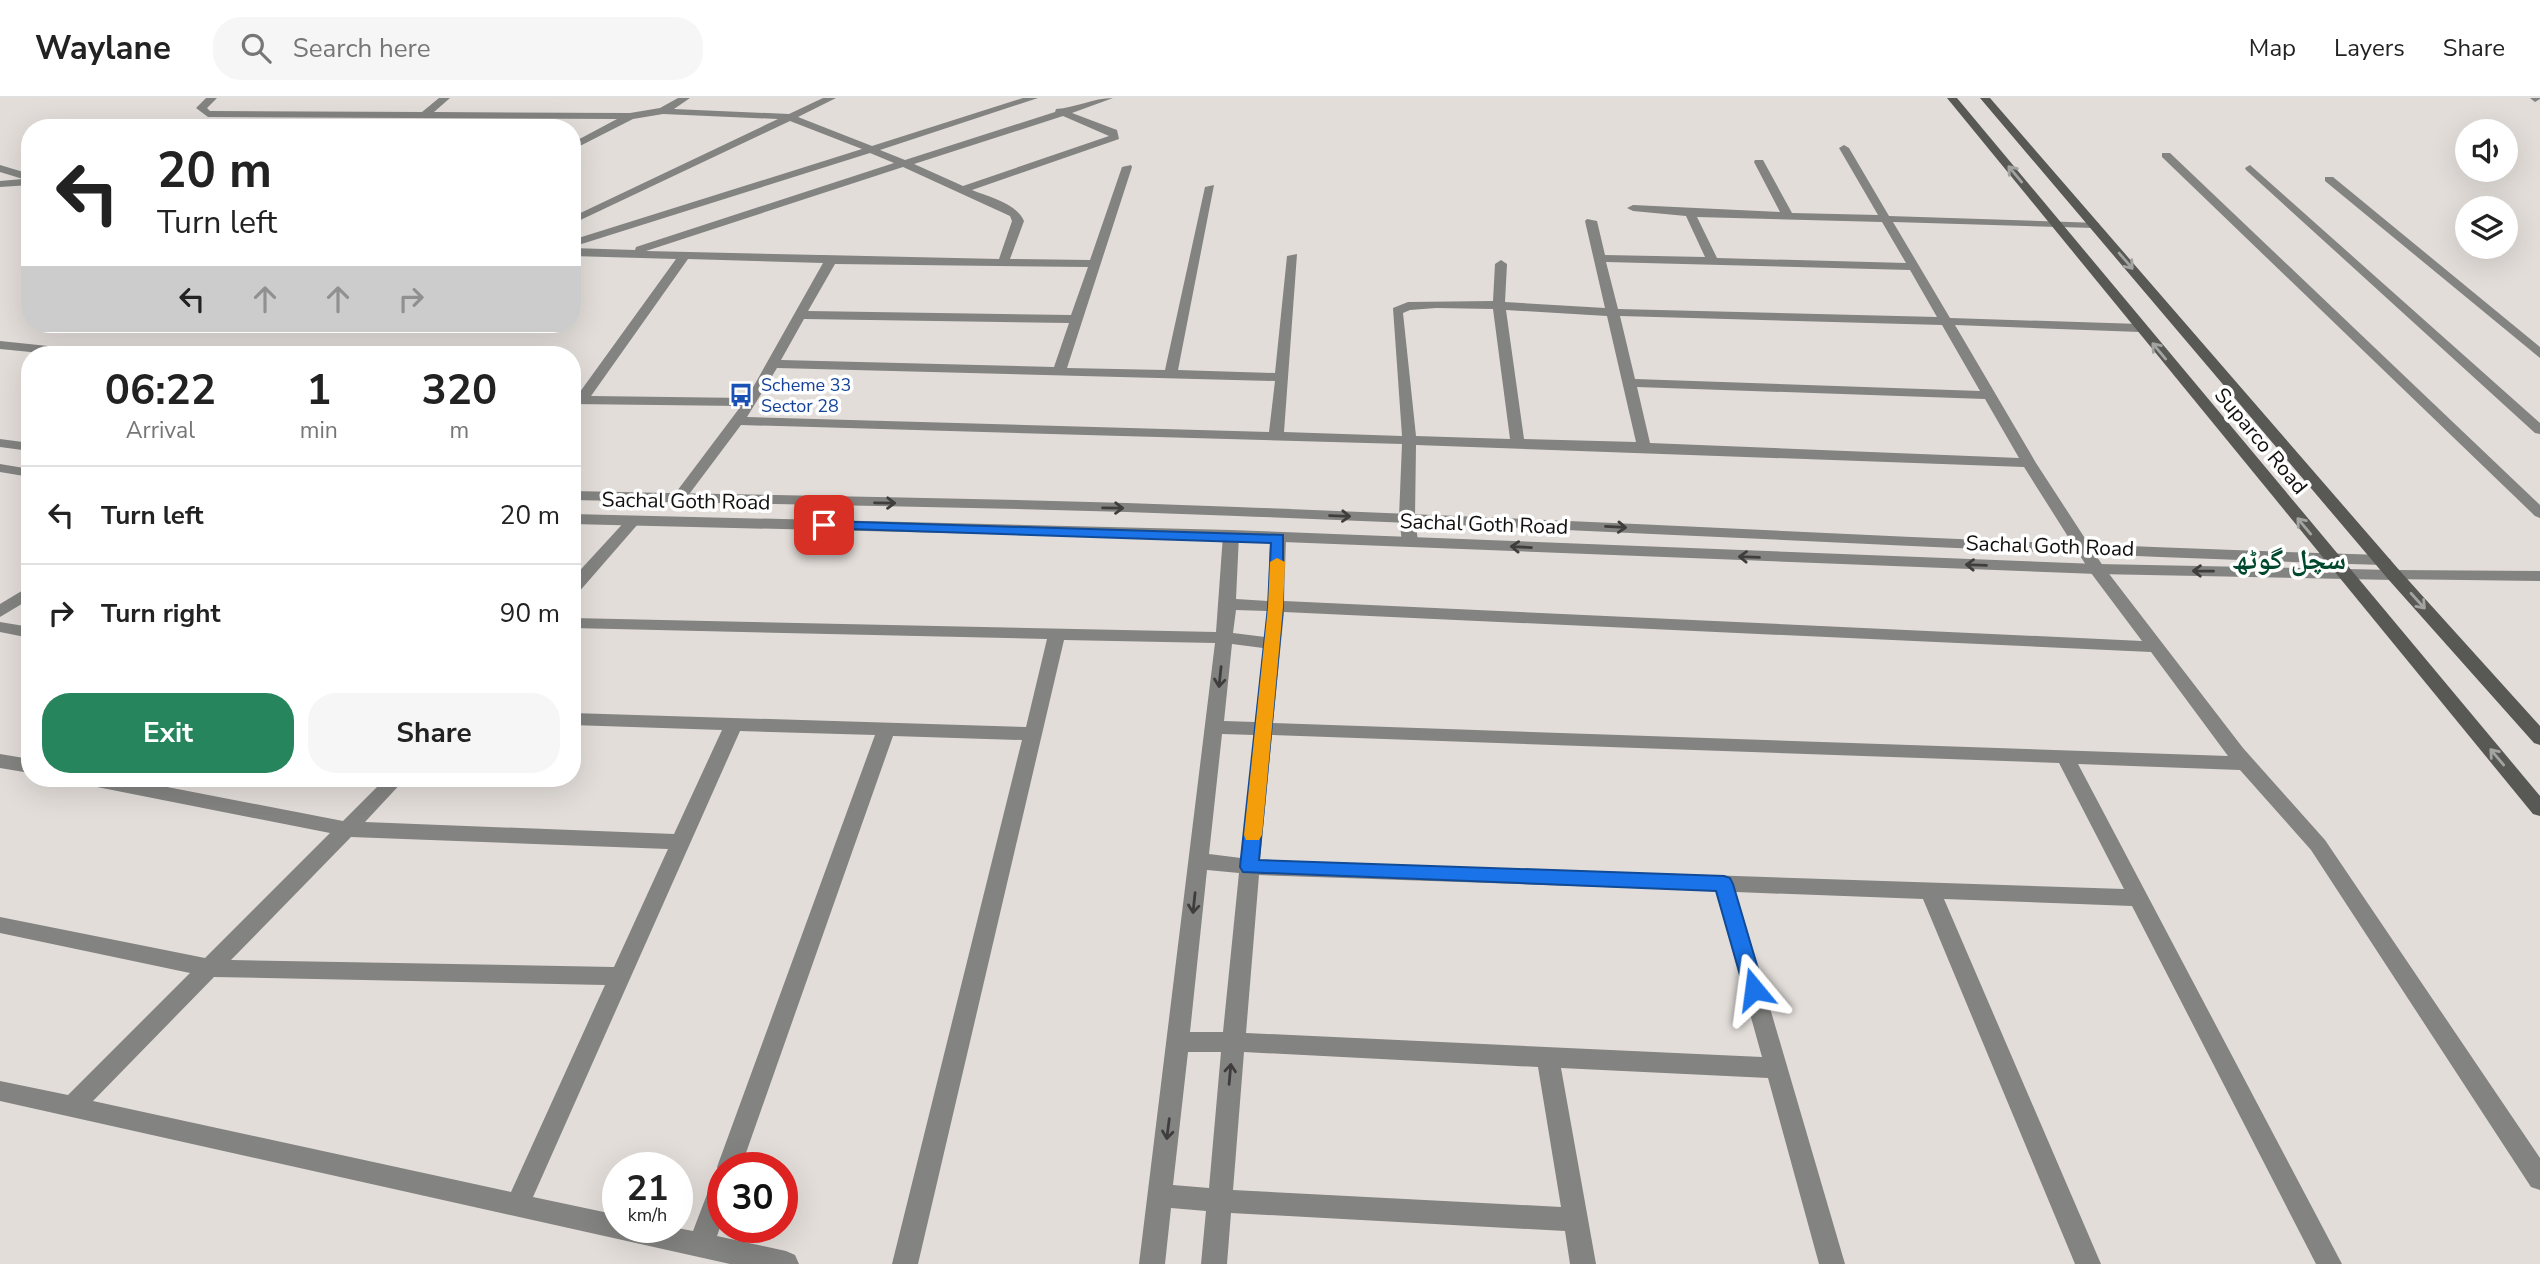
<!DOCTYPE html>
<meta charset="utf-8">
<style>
body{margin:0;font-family:"Nunito Sans","Noto Naskh Arabic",sans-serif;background:#f6f6f6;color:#222;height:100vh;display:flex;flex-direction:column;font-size:26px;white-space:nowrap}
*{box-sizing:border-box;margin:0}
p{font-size:23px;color:#767676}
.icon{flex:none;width:38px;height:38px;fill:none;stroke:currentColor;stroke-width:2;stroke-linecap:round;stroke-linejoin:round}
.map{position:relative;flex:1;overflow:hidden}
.sheet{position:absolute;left:21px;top:248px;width:560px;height:441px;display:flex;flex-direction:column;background:#fff;border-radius:28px;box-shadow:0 7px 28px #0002}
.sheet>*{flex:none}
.guide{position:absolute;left:21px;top:21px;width:560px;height:214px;border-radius:28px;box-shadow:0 7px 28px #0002;background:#fff;color:#222;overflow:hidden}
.controls{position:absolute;left:2455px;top:21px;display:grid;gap:14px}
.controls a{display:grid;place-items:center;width:63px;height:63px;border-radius:50%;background:#fff;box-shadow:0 7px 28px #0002;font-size:35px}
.speed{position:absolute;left:602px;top:1054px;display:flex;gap:14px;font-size:35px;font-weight:700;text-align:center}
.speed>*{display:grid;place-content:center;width:91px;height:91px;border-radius:50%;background:#fff;box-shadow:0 7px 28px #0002;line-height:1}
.speed small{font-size:18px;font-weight:400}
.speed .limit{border:10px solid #d22;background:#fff;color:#111}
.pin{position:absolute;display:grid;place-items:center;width:60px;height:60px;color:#fff;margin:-30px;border-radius:14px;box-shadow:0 4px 10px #0006}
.me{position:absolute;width:77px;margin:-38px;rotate:344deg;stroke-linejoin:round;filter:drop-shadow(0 0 5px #0008)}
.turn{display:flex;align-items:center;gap:24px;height:147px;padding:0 21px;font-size:32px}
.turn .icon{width:91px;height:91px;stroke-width:2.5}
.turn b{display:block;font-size:49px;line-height:60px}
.lanes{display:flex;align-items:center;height:66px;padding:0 21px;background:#0003;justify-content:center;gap:35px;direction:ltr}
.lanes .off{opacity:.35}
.eta{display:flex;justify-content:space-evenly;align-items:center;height:119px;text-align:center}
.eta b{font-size:42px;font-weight:700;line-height:49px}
.primary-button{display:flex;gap:14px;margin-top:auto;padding:14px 21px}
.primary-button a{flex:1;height:80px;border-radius:28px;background:#27855d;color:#fff;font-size:28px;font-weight:700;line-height:80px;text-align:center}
.primary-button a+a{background:#f6f6f6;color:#222}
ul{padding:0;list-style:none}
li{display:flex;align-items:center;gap:21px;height:98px;padding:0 21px;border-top:2px solid #e0e0e0}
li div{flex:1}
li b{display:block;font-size:26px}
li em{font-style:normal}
header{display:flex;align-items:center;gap:42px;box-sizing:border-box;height:98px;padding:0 35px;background:#fff;border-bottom:2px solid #e0e0e0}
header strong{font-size:33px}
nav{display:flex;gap:38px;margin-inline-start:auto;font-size:24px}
.search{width:490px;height:63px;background:#f6f6f6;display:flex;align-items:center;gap:18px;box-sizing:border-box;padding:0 24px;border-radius:28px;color:#767676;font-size:26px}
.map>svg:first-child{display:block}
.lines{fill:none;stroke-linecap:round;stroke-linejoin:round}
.minor{fill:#838381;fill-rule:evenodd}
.tertiary{fill:#838381;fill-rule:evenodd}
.secondary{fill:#585855;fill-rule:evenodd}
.oneway{stroke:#a3a3a2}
.oneway2{stroke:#3f3e3d}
.route{fill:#1a73e8;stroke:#114b97;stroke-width:2}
.slow{fill:#f59e0b}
.labels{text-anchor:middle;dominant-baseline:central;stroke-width:7;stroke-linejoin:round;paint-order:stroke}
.far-transit-label{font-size:18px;fill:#164399;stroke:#fff;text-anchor:start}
.street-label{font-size:21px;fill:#12100f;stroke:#fff}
.district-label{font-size:28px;font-weight:bold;fill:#00482d;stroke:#fff}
</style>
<header>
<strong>Waylane</strong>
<div class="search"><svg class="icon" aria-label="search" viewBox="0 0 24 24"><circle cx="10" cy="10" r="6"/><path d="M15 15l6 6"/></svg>Search here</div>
<nav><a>Map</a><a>Layers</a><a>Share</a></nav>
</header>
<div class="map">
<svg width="2540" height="1166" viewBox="0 0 2540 1166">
<rect width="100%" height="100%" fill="#e2ddd9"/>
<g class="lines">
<!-- minor -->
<g class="minor">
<path d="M206,0H217L207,10L210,13L422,14L439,0H450L434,14L630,15L660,10L678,0H690L674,11L789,16L823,0H836L798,19L872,48L1023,0H1038L880,52L905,62L1055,14L1056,11C1075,10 1093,0 1113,0L1072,15L1117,32L1119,41L972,92C989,99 1016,105 1024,123L1010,161L1090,162L1122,69L1131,67L1132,69L1067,270L1165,272L1205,89L1214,87L1178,272L1275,275L1287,158L1297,156L1284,334L1402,338L1393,210L1408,204L1493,203L1495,166L1501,162L1507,166L1505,204L1605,210L1585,123L1587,121L1597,123L1605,157L1705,159L1686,118L1633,113L1627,110L1633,107L1780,114L1754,64L1755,62H1763L1792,115L1878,117L1839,50L1844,47L1849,50L1889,118L2099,125V129L2095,130L1893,124L1950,220L2140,226L2146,230L2140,234L1955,227L2036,365L2103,468L2243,650L2325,742L2540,1060V1092L2531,1089L2311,752L2240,672L2078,666L2342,1166H2316L2132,808L1944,801L2101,1166H2075L1923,801L1736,794L1845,1166H1819L1768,980L1561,970L1596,1166H1570L1565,1133L1231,1115L1227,1166H1201L1206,1113L1171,1110L1165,1166H1139L1215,545L1064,542L918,1166H892L1022,642L893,638L741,1069H723V1121L717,1138L786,1153L795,1157L799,1166H730L0,1003V983L68,997L190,875L0,835V819L205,860L330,735L92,688L85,686L83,681H126L343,723L385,681H405L365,724L674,736L722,632L572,627V615L1026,629L1047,541L572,530V520L1216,534L1223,437L1231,432L1239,437L1236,501L1268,503L1270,440L1278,435L1286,440L1284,503L2142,543L2091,475L2024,369L1416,347L1415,419L1418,444L1410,449L1402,444L1399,419L1402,346L741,327L684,403H674L671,400L674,397L741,308L572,306V298H577L676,161L572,158V150L635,152L636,149L894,65L870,55L572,149V142L862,51L790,23L572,126V119L778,21L663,16L633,21L572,52V45L617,21L208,19L196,10ZM1063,18L1109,38L963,88L914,66ZM903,69L1010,118L1012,123L999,161L646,153ZM1697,119L1882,124L1906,165L1717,160ZM688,161L823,165L747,300L591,298ZM1606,164L1910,172L1937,219L1618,211ZM835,166L1088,169L1071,217L808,213ZM1436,210L1493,211L1510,341L1416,338L1403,215L1410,212ZM1506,212L1607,218L1636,344L1524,341ZM1620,218L1942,227L1980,293L1635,281ZM804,221L1069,225L1054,269L781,262ZM777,270L1275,283L1269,334L747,319ZM1637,289L1985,301L2019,360L1650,345ZM1236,512L1267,513L1265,539L1233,535ZM1284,514L2151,554L2228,658L1273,625ZM1232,546L1263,550L1255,624L1224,623ZM740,633L875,637L717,1069L720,1076L714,1078L693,1133L672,1129H618V1117L533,1099ZM1222,636L1254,637L1241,760L1209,756ZM1272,637L2059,665L2124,791L1260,762ZM351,739L668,751L614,869L231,862ZM1207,772L1239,775L1223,934H1190ZM1259,777L1716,793L1762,959L1246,935ZM214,879L605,887L511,1094L93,1003ZM1188,954H1221L1209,1090L1173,1087ZM1244,954L1538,969L1561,1109L1233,1092Z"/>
<polygon points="2530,0 2540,0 2540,1 2535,4"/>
<polygon points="2162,55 2170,55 2540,407 2540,420 2535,418 2162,59"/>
<polygon points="0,67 30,76 30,87 0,89 0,83 23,81 0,74"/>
<polygon points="2250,67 2540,325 2540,336 2535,335 2246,72 2245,70"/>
<polygon points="2325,79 2333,79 2540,249 2540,260 2325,83"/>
<polygon points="0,243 96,253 103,257 61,257 0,251"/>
<polygon points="633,418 641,423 638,426 578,495 572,496 572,481 628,420"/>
<polygon points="2394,472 2540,473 2540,483 2388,481 2386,477"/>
<polygon points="30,488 30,501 0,519 0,506"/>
<polygon points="0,524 30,529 30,540 0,534"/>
<polygon points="0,656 30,661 30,675 0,670"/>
</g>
<!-- tertiary -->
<g class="tertiary">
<polygon points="0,341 30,345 30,353 0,349"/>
<polygon points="0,366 30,371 30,379 0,374"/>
<path d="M572,393C794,398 1015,400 1237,409C1619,423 2001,446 2383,457L2391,462L2383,467C2001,455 1619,432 1237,418C1015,409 794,407 572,402Z"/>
<polygon points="572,416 1231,432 2097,466 2394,472 2402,477 2394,482 2097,476 1231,442 572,426"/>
</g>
<!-- secondary -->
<g class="secondary">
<polygon points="1947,0 1957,0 2540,698 2540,718 2533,716"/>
<polygon points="1980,0 1990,0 2400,473 2540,628 2540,647 2534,645 2388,481"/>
</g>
</g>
<!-- one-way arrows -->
<defs><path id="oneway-shaft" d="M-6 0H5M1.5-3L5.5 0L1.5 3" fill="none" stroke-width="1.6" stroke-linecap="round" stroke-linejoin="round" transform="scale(1.75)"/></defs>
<g class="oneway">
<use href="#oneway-shaft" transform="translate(2015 76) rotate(-130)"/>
<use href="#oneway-shaft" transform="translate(2126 163) rotate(49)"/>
<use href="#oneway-shaft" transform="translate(2159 253) rotate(-130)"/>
<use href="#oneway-shaft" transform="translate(2304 428) rotate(-130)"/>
<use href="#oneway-shaft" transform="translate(2418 503) rotate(48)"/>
<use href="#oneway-shaft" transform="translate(2497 659) rotate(-130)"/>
</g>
<g class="oneway2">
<use href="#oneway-shaft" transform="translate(885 405) rotate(1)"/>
<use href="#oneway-shaft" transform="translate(1113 410) rotate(1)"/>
<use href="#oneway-shaft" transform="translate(1340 418) rotate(2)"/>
<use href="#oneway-shaft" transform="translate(1616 429) rotate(3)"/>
<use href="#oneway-shaft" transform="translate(1521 449) rotate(-177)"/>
<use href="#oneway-shaft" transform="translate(1749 459) rotate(-178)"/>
<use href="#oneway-shaft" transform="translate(1976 467) rotate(-178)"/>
<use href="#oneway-shaft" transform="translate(2203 473) rotate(-179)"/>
<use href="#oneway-shaft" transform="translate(1220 579) rotate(96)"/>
<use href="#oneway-shaft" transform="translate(1194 805) rotate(96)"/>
<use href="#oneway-shaft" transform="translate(1230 976) rotate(-85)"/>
<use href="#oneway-shaft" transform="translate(1168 1031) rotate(97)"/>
</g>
<!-- route -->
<polygon class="route" points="824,423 1283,437 1283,509 1259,762 1724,778 1730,780 1733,786 1764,891 1761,897 1754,899 1747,897 1744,891 1716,793 1243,774 1240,769 1268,509 1271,445 819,430 819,424"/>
<!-- slow -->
<polygon class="slow" points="1277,460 1285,464 1283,509 1262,737 1259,742 1246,742 1244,737 1268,509 1270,464"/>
<!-- icons -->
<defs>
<g id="bus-bare" transform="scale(1.89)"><path d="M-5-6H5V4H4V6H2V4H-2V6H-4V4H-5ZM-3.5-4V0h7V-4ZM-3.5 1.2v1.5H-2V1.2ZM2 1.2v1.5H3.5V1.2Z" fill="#1a4fb4" stroke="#fff" stroke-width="2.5" paint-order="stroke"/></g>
</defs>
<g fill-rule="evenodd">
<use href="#bus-bare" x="741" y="297"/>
</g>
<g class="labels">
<!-- far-transit labels -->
<g class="far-transit-label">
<text x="761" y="287">Scheme 33<tspan x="761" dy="21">Sector 28</tspan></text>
</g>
<!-- street labels -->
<g class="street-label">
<text transform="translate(2261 343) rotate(50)">Suparco Road</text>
<text transform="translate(686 403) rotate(1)">Sachal Goth Road</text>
<text transform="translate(1484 426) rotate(2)">Sachal Goth Road</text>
<text transform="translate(2050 448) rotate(2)">Sachal Goth Road</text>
</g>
<!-- district labels -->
<g class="district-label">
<text x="2289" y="462">سچل گوٹھ</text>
</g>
</g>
</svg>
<div class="controls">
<a><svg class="icon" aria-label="sound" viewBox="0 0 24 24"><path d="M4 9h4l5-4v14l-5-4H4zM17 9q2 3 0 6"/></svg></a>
<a><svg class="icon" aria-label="layers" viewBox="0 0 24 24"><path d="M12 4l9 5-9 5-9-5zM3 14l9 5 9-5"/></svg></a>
</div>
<div class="speed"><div>21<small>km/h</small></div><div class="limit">30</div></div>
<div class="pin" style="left:824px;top:427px;background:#d93025"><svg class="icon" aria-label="arrive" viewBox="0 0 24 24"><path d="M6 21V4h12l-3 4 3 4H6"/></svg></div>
<svg class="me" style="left:1754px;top:891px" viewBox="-20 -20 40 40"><path d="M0-17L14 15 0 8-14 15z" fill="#1a73e8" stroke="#fff" stroke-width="4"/></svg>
<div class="guide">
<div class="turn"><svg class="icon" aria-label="left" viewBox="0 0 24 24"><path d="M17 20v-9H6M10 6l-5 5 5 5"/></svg><div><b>20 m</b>Turn left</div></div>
<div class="lanes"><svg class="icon" aria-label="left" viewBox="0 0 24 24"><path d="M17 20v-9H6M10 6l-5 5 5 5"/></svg><svg class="icon off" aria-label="ahead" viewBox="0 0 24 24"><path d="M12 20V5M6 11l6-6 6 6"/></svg><svg class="icon off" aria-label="ahead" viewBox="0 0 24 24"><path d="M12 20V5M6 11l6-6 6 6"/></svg><svg class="icon off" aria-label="right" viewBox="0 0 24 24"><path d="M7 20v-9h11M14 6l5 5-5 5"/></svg></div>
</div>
<section class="sheet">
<div class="eta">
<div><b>06:22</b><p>Arrival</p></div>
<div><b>1</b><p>min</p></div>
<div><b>320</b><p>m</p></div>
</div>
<ul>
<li><svg class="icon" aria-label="left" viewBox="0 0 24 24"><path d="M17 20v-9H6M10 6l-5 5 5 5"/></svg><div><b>Turn left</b></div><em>20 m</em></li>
<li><svg class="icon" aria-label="right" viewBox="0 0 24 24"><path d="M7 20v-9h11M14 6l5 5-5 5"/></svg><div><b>Turn right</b></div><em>90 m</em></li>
</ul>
<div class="primary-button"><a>Exit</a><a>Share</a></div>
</section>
</div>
